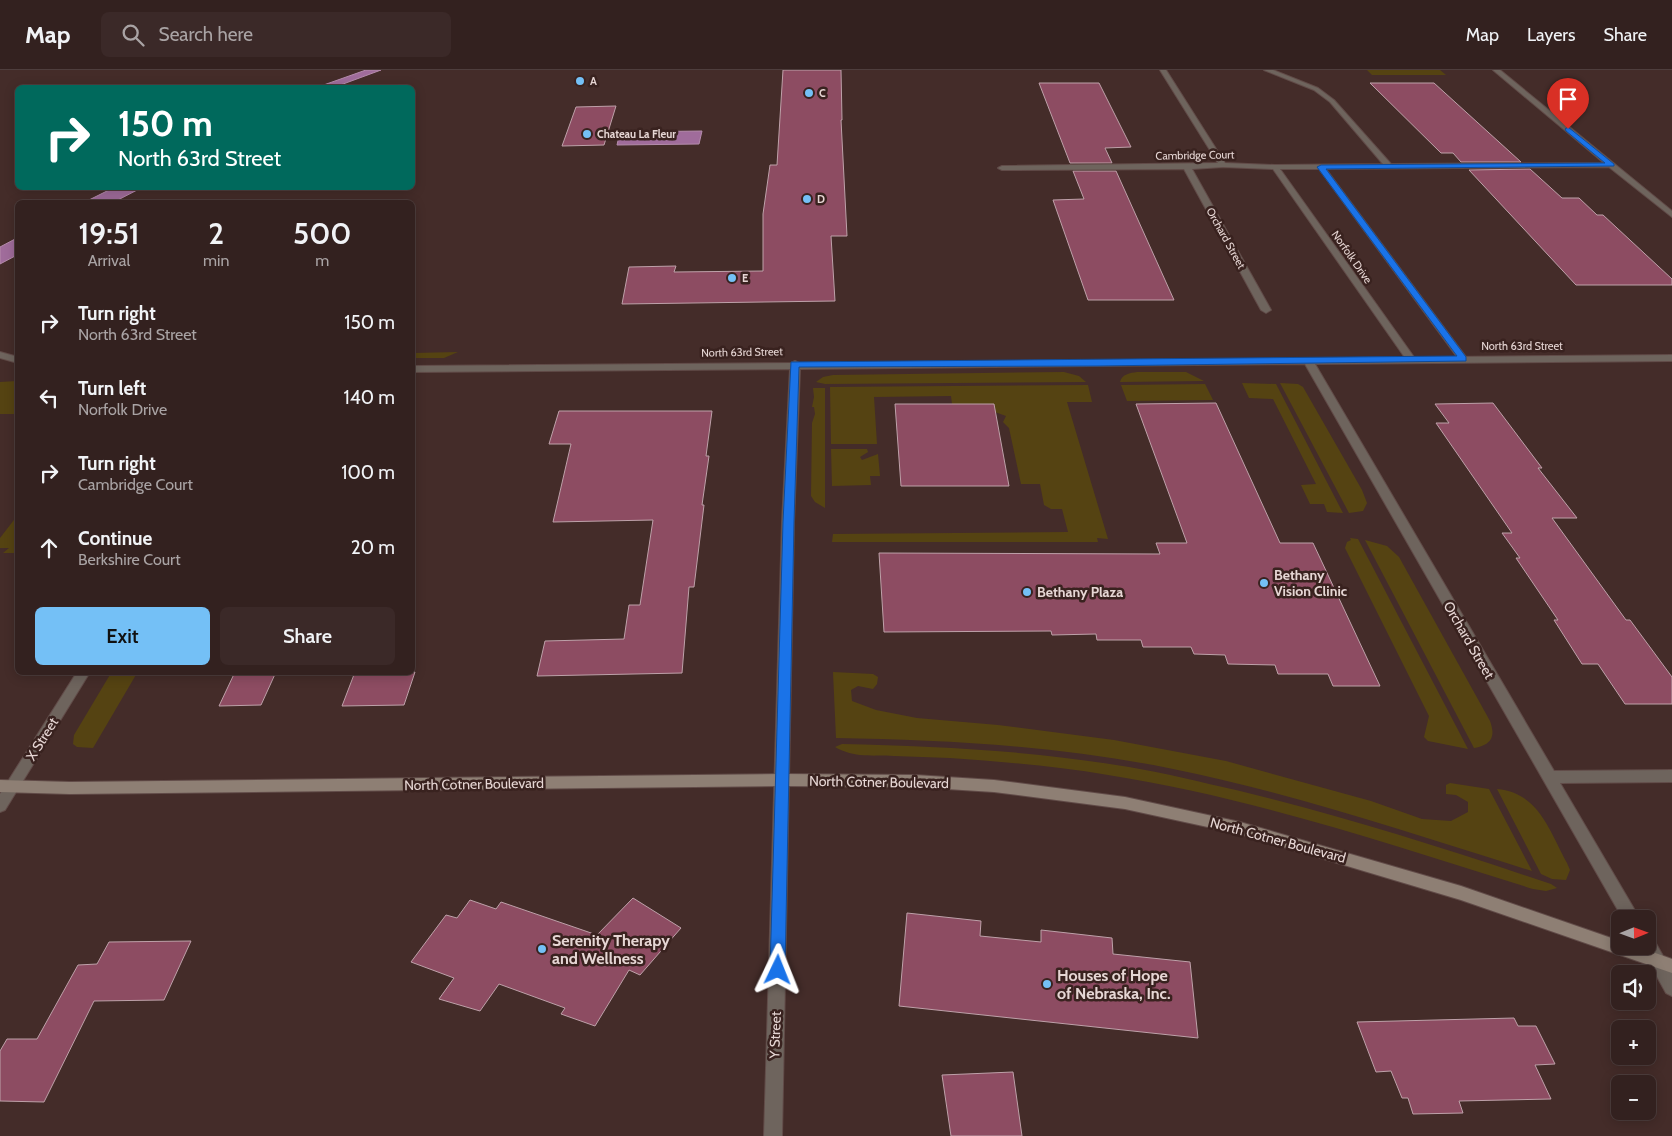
<!DOCTYPE html>
<meta charset="utf-8">
<style>
body{margin:0;font-family:Cabin,sans-serif;background:#3b2928;color:#f1f3f6;height:100vh;display:flex;flex-direction:column;font-size:19px;white-space:nowrap}
*{box-sizing:border-box;margin:0}
p{font-size:16px;color:#a9a3a4}
.icon{flex:none;width:28px;height:28px;fill:none;stroke:currentColor;stroke-width:2;stroke-linecap:round;stroke-linejoin:round}
.map{position:relative;flex:1;overflow:hidden}
.details{position:absolute;left:15px;top:130px;width:400px;height:475px;display:flex;flex-direction:column;background:#33211f;border-radius:8px;box-shadow:0 2px 12px #0003,0 0 0 1px #4e3e3d}
.details>*{flex:none}
.top-card{position:absolute;left:15px;top:15px;width:400px;height:105px;border-radius:8px;box-shadow:0 2px 12px #0003,0 0 0 1px #4e3e3d;background:#00695c;color:#fff;overflow:hidden}
.needle{width:32px;rotate:89deg}
.buttons{position:absolute;left:1611px;top:840px;display:grid;gap:10px}
.buttons a{display:grid;place-items:center;width:45px;height:45px;border-radius:8px;background:#33211f;box-shadow:0 2px 12px #0003,0 0 0 1px #4e3e3d;font-size:25px}
.pin{position:absolute;display:grid;place-items:center;width:42px;height:42px;color:#fff;margin:-51px -21px;border-radius:50% 50% 50% 0;rotate:-45deg;box-shadow:0 0 5px #0007}
.pin .icon{rotate:45deg}
.me{position:absolute;width:55px;margin:-28px;rotate:2deg;stroke-linejoin:round;filter:drop-shadow(0 0 4px #0008)}
.turn{display:flex;align-items:center;gap:18px;height:105px;padding:0 20px;font-size:22px}
.turn .icon{width:65px;height:65px;stroke-width:2.5}
.turn b{display:block;font-size:35px;line-height:42px}
.eta{display:flex;justify-content:space-evenly;align-items:center;height:85px;text-align:center}
.eta b{font-size:30px;font-weight:600;line-height:35px}
.primary-button{display:flex;gap:10px;margin-top:auto;padding:10px 20px}
.primary-button a{flex:1;height:58px;border-radius:8px;background:#74c0f6;color:#111;font-size:20px;font-weight:600;line-height:58px;text-align:center}
.primary-button a+a{background:#3b2928;color:#f1f3f6}
ul{padding:0;list-style:none}
li{display:flex;align-items:center;gap:15px;height:75px;padding:0 20px}
li div{flex:1}
li b{display:block;font-size:19px}
li em{font-style:normal}
header{display:flex;align-items:center;gap:30px;box-sizing:border-box;height:70px;padding:0 25px;background:#33211f;border-bottom:1px solid #4e3e3d}
header strong{font-size:24px}
nav{display:flex;gap:28px;margin-inline-start:auto;font-size:18px}
.search{width:350px;height:45px;background:#3b2928;display:flex;align-items:center;gap:12px;box-sizing:border-box;padding:0 18px;border-radius:8px;color:#a9a3a4;font-size:19px}
.map>svg:first-child{display:block}
.green{fill:#554312}
.water{fill:#a06c9b;stroke:#b58cac}
.building{fill:#8d4c62;stroke:#bea1a9}
.lines{fill:none;stroke-linecap:round;stroke-linejoin:round}
.service-casing{stroke:#614b48;stroke-width:2}
.minor-casing{stroke:#614b48;stroke-width:2}
.secondary-casing{stroke:#614b48;stroke-width:2}
.service{fill:#6e645d;fill-rule:evenodd}
.minor{fill:#6e645d;fill-rule:evenodd}
.secondary{fill:#8e7f74;fill-rule:evenodd}
.route{fill:#1a73e8;stroke:#114b97}
.poi-dot{fill:#74c0f6;stroke:#39221f;stroke-width:2}
.labels{text-anchor:middle;dominant-baseline:central;stroke-width:5;stroke-linejoin:round;paint-order:stroke}
.far-poi-label{font-size:11px;font-weight:bold;fill:#e6d6d4;stroke:#39221f;text-anchor:start}
.far-street-label{font-size:11px;fill:#e6d6d4;stroke:#39221f}
.poi-label{font-size:14px;font-weight:bold;fill:#e6d6d4;stroke:#39221f;text-anchor:start}
.street-label{font-size:14px;fill:#e6d6d4;stroke:#39221f}
.near-poi-label{font-size:16px;font-weight:bold;fill:#e6d6d4;stroke:#39221f;text-anchor:start}
</style>
<header>
<strong>Map</strong>
<div class="search"><svg class="icon" aria-label="search" viewBox="0 0 24 24"><circle cx="10" cy="10" r="6"/><path d="M15 15l6 6"/></svg>Search here</div>
<nav><a>Map</a><a>Layers</a><a>Share</a></nav>
</header>
<div class="map">
<svg width="1672" height="1066" viewBox="0 0 1672 1066">
<rect width="100%" height="100%" fill="#442c29"/>
<!-- green -->
<g class="green">
<polygon points="1367,0 1440,0 1446,5 1372,5"/>
<polygon points="458,282 444,288 413,288 413,283"/>
<polygon points="1064,302 1079,306 1086,312 825,314 816,312 823,307 833,305"/>
<path d="M1137,302H1186L1204,311L1120,312C1122,304 1130,303 1137,302Z"/>
<polygon points="17,311 17,344 0,344 0,312"/>
<polygon points="1242,313 1276,314 1343,443 1327,442 1324,434 1310,434 1301,415 1316,414 1273,329 1249,328"/>
<polygon points="1280,313 1298,314 1303,317 1362,420 1367,433 1363,441 1349,443"/>
<polygon points="1205,314 1213,330 1127,331 1121,315"/>
<polygon points="1088,315 1092,332 1067,332 1108,469 1097,468 1098,472 832,472 833,464 1068,462 1062,439 1051,439 1044,435 1040,414 1021,414 1009,358 1003,352 1006,346 995,342 994,334 952,334 951,326 874,327 877,374 831,374 830,317"/>
<polygon points="813,318 825,318 825,438 815,432 811,426 812,353 815,344 814,337 812,337 814,327"/>
<polygon points="831,379 867,379 868,382 860,387 862,390 878,384 880,406 870,406 871,415 832,416"/>
<polygon points="17,446 17,483 3,483 9,478 0,478 0,468"/>
<polygon points="1350,468 1358,469 1468,679 1428,671 1424,667 1429,646 1345,478 1347,472 1351,470"/>
<path d="M1365,470L1387,476L1399,487L1490,651C1496,667 1491,675 1474,678Z"/>
<path d="M833,602L873,604L878,607L877,614L873,619L858,616L851,620L852,631L876,640L917,648L998,655L1114,670L1226,691L1371,731L1422,749L1451,751L1468,742V732L1456,725L1446,724V715L1450,713L1489,719L1532,801C1413,764 1296,724 1173,699C1062,676 949,670 836,668Z"/>
<polygon points="111,603 137,603 93,678 77,677 73,674 74,665"/>
<path d="M842,674C938,676 1034,681 1129,697C1165,703 1200,712 1236,720C1343,746 1447,779 1551,814L1557,818L1546,821L1533,819C1393,775 1254,728 1108,705C1056,696 1003,692 950,688C931,687 913,687 894,686C873,685 854,688 835,677Z"/>
<path d="M1497,719C1539,723 1549,760 1567,793L1570,800L1566,810L1552,809L1541,804Z"/>
</g>
<!-- water -->
<g class="water">
<polygon points="366,0 381,0 335,17 318,17"/>
<polygon points="702,61 699,74 617,75 620,62"/>
<polygon points="113,118 141,118 114,132 85,132"/>
<polygon points="17,168 17,185 0,194 0,177"/>
</g>
<!-- building -->
<g class="building">
<polygon points="783,0 841,0 842,50 841,50 847,166 831,166 835,231 622,234 629,197 676,196 674,202 763,201 763,144 770,95 777,95"/>
<polygon points="1039,13 1099,13 1131,77 1105,78 1112,93 1070,93"/>
<polygon points="1370,13 1434,13 1521,92 1461,92 1453,83 1441,83"/>
<polygon points="616,36 604,75 562,76 576,37"/>
<polygon points="1530,99 1562,128 1579,128 1597,145 1603,145 1672,209 1672,215 1576,215 1469,100"/>
<polygon points="1073,101 1116,101 1174,230 1088,230 1053,130 1084,129"/>
<polygon points="1216,333 1280,473 1313,473 1380,616 1333,616 1328,604 1278,604 1275,595 1228,594 1225,585 1194,584 1191,577 1143,577 1141,570 1097,570 1096,564 1052,565 1051,561 884,562 879,483 1160,484 1156,473 1187,473 1136,334"/>
<polygon points="1493,333 1542,398 1538,398 1577,448 1552,448 1626,550 1630,550 1672,607 1672,634 1625,634 1598,594 1582,594 1554,550 1558,550 1516,488 1520,488 1502,463 1512,463 1436,353 1449,353 1435,334"/>
<polygon points="895,334 994,334 1009,416 901,416"/>
<polygon points="559,341 712,341 706,386 709,386 702,435 704,435 694,517 689,517 682,603 537,606 545,571 624,569 629,535 640,535 653,450 553,452 571,374 549,374"/>
<polygon points="235,602 276,602 261,635 219,636"/>
<polygon points="355,602 415,602 404,635 342,636"/>
<polygon points="633,828 681,858 640,905 629,900 595,956 561,944 565,938 499,914 480,941 439,929 454,908 411,892 446,845 457,848 470,830 496,839 501,832 597,865"/>
<polygon points="907,843 981,851 980,866 1041,872 1041,860 1112,868 1113,884 1190,892 1198,968 899,936"/>
<polygon points="191,871 164,930 94,931 44,1032 0,1031 0,981 7,969 37,969 78,895 97,894 109,872"/>
<polygon points="1514,948 1518,956 1536,956 1555,994 1535,995 1551,1029 1459,1031 1463,1043 1413,1044 1408,1028 1402,1028 1391,1001 1376,1002 1357,952"/>
<polygon points="1013,1002 1022,1066 951,1066 942,1005"/>
</g>
<g class="lines">
<!-- service casing -->
<g class="service-casing">
<polygon id="service" points="1160,0 1166,0 1225,93 1275,95 1383,94 1330,32 1314,20 1264,0 1273,0 1318,18 1334,30 1391,94 1604,93 1493,0 1500,0 1672,141 1672,147 1609,97 1326,99 1466,287 1468,289 1463,292 1460,291 1319,99 1280,99 1416,290 1414,292 1408,292 1273,99 1223,97 1192,99 1271,240 1266,243 1261,240 1184,99 1002,100 998,98 1002,96 1218,93"/>
</g>
<!-- minor casing -->
<g class="minor-casing">
<g id="minor">
<polygon points="0,282 18,287 18,293 0,288"/>
<polygon points="1672,285 1672,291 1315,294 1554,701 1672,700 1672,712 1560,713 1640,849 1623,849 1305,294 800,299 794,452 782,1066 764,1066 782,452 790,299 412,302 412,296 791,293 795,291 799,293"/>
<polygon points="77,602 90,602 5,740 0,742 0,724"/>
<polygon points="1648,868 1654,870 1672,902 1672,926 1666,923 1640,876 1648,876"/>
</g>
</g>
<!-- secondary casing -->
<g class="secondary-casing">
<polygon id="secondary" points="783,704 915,705 994,710 1125,727 1240,752 1461,816 1620,871 1620,876 1636,876 1672,889 1672,903 1461,830 1240,764 1125,739 994,722 915,717 783,716 70,724 0,722 0,710 70,712"/>
</g>
<!-- service -->
<use href="#service" class="service"/>
<!-- minor -->
<use href="#minor" class="minor"/>
<!-- secondary -->
<use href="#secondary" class="secondary"/>
</g>
<!-- route -->
<polygon class="route" points="1568,57 1614,94 1614,96 1326,99 1466,287 1466,291 1097,296 799,297 794,452 785,900 783,905 778,907 772,905 770,900 783,452 791,292 1457,286 1317,97 1321,95 1605,93 1566,61 1565,59"/>
<!-- markers -->
<g class="poi-dot">
<circle cx="580" cy="11" r="5"/>
<circle cx="809" cy="23" r="5"/>
<circle cx="587" cy="64" r="5"/>
<circle cx="807" cy="129" r="5"/>
<circle cx="732" cy="208" r="5"/>
<circle cx="1264" cy="513" r="5"/>
<circle cx="1027" cy="522" r="5"/>
<circle cx="542" cy="879" r="5"/>
<circle cx="1047" cy="914" r="5"/>
</g>
<g class="labels">
<!-- far-poi labels -->
<g class="far-poi-label">
<text x="590" y="11">A</text>
<text x="819" y="23">C</text>
<text x="597" y="64">Chateau La Fleur</text>
<text x="817" y="129">D</text>
<text x="742" y="208">E</text>
</g>
<!-- far-street labels -->
<g class="far-street-label">
<text transform="translate(1195 85) rotate(-1)">Cambridge Court</text>
<text transform="translate(1226 168) rotate(61)">Orchard Street</text>
<text transform="translate(1352 187) rotate(55)">Norfolk Drive</text>
<text x="1522" y="276">North 63rd Street</text>
<text transform="translate(742 282) rotate(-1)">North 63rd Street</text>
</g>
<!-- poi labels -->
<g class="poi-label">
<text x="1274" y="505">Bethany<tspan x="1274" dy="16">Vision Clinic</tspan></text>
<text x="1037" y="522">Bethany Plaza</text>
</g>
<!-- street labels -->
<g class="street-label">
<text transform="translate(1469 570) rotate(60)">Orchard Street</text>
<text transform="translate(42 669) rotate(-58)">X Street</text>
<text transform="translate(879 712) rotate(1)">North Cotner Boulevard</text>
<text transform="translate(474 714) rotate(-1)">North Cotner Boulevard</text>
<text transform="translate(1278 770) rotate(15)">North Cotner Boulevard</text>
<text transform="translate(775 965) rotate(-88)">Y Street</text>
</g>
<!-- near-poi labels -->
<g class="near-poi-label">
<text x="552" y="870">Serenity Therapy<tspan x="552" dy="18">and Wellness</tspan></text>
<text x="1057" y="905">Houses of Hope<tspan x="1057" dy="18">of Nebraska, Inc.</tspan></text>
</g>
</g>
</svg>
<div class="buttons">
<a><svg class="needle" viewBox="-14 -14 28 28"><path d="M0-13l5 13h-10z" fill="#e53935"/><path d="M0 13l5-13h-10z" fill="#a9a3a4"/></svg></a>
<a><svg class="icon" aria-label="sound" viewBox="0 0 24 24"><path d="M4 9h4l5-4v14l-5-4H4zM17 9q2 3 0 6"/></svg></a>
<a>+</a>
<a>−</a>
</div>
<div class="pin" style="left:1568px;top:59px;background:#d93025"><svg class="icon" aria-label="arrive" viewBox="0 0 24 24"><path d="M6 21V4h12l-3 4 3 4H6"/></svg></div>
<svg class="me" style="left:778px;top:900px" viewBox="-20 -20 40 40"><path d="M0-17L14 15 0 8-14 15z" fill="#1a73e8" stroke="#fff" stroke-width="4"/></svg>
<div class="top-card">
<div class="turn"><svg class="icon" aria-label="right" viewBox="0 0 24 24"><path d="M7 20v-9h11M14 6l5 5-5 5"/></svg><div><b>150 m</b>North 63rd Street</div></div>
</div>
<section class="details">
<div class="eta">
<div><b>19:51</b><p>Arrival</p></div>
<div><b>2</b><p>min</p></div>
<div><b>500</b><p>m</p></div>
</div>
<ul>
<li><svg class="icon" aria-label="right" viewBox="0 0 24 24"><path d="M7 20v-9h11M14 6l5 5-5 5"/></svg><div><b>Turn right</b><p>North 63rd Street</p></div><em>150 m</em></li>
<li><svg class="icon" aria-label="left" viewBox="0 0 24 24"><path d="M17 20v-9H6M10 6l-5 5 5 5"/></svg><div><b>Turn left</b><p>Norfolk Drive</p></div><em>140 m</em></li>
<li><svg class="icon" aria-label="right" viewBox="0 0 24 24"><path d="M7 20v-9h11M14 6l5 5-5 5"/></svg><div><b>Turn right</b><p>Cambridge Court</p></div><em>100 m</em></li>
<li><svg class="icon" aria-label="ahead" viewBox="0 0 24 24"><path d="M12 20V5M6 11l6-6 6 6"/></svg><div><b>Continue</b><p>Berkshire Court</p></div><em>20 m</em></li>
</ul>
<div class="primary-button"><a>Exit</a><a>Share</a></div>
</section>
</div>
